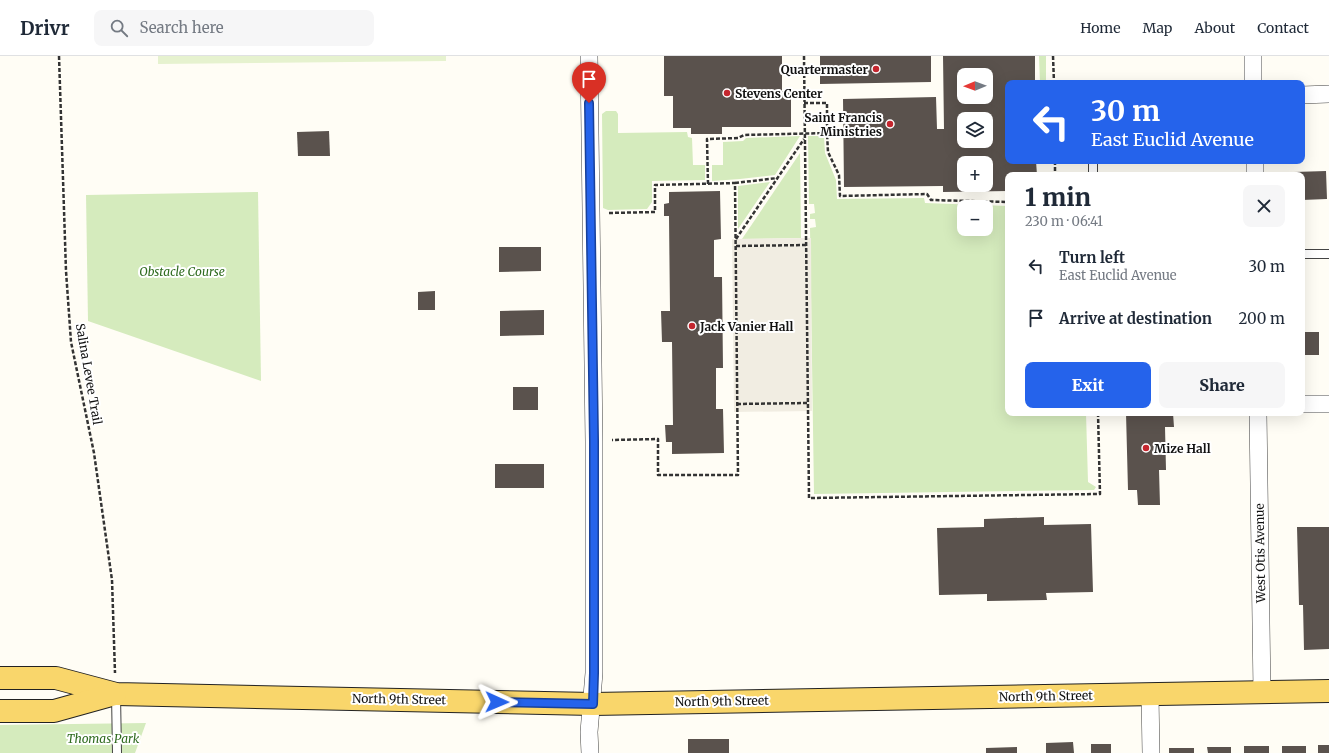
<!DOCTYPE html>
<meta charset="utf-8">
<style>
body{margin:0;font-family:Merriweather,serif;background:#f6f6f7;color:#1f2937;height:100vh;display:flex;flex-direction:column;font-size:15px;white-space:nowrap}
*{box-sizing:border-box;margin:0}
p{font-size:13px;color:#747a83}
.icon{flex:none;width:22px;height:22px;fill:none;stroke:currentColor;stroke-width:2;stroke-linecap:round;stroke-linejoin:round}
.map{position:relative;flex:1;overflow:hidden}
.sheet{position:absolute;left:1005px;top:116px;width:300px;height:244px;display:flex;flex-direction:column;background:#fff;border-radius:8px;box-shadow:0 4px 16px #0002}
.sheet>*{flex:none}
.hud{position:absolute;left:1005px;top:24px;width:300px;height:84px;border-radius:8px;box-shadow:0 4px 16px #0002;background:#2563eb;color:#fff;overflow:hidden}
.needle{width:26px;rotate:269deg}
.buttons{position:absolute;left:957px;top:12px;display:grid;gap:8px}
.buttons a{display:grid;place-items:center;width:36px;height:36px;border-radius:8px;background:#fff;box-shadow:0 4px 16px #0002;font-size:20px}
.pin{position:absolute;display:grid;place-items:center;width:34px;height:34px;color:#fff;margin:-41px -17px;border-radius:50% 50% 50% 0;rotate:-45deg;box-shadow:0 0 4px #0007}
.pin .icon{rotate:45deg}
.me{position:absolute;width:44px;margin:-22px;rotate:91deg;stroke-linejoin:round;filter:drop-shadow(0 0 3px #0008)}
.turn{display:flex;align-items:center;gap:14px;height:84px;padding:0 20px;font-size:18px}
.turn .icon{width:52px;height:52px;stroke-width:2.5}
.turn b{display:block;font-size:28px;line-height:34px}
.round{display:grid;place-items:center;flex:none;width:42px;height:42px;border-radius:8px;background:#f6f6f7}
.head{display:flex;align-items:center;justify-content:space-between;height:68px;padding:0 20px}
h1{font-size:24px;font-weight:800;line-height:30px}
.primary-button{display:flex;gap:8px;margin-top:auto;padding:8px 20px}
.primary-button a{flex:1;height:46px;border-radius:8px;background:#2563eb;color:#fff;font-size:16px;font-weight:800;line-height:46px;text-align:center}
.primary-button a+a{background:#f6f6f7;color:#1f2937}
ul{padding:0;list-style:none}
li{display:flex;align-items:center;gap:12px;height:52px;padding:0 20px}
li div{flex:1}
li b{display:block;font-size:15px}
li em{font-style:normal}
header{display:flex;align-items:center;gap:24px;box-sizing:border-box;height:56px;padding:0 20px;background:#fff;border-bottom:1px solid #e0e1e3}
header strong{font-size:19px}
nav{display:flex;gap:22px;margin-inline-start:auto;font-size:14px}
.search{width:280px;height:36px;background:#f6f6f7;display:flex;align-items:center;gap:10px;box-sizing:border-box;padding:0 14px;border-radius:8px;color:#747a83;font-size:15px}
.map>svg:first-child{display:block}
.green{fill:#d5ebbd;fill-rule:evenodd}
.pitch{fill:#e6f2cf}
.plaza{fill:#f1ede2}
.building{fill:#5a524d;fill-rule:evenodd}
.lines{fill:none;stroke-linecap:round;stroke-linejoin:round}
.service-casing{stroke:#444;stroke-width:10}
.minor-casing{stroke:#444;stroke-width:18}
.primary-casing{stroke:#222;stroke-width:24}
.path{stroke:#333;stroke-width:2.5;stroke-dasharray:4 2;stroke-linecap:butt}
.service{stroke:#fff;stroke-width:8}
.minor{stroke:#fff;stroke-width:17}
.primary{stroke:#f9d66b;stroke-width:22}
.route-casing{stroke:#184099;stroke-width:10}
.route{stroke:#2563eb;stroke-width:7}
.poi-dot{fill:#c4262e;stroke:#fff;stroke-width:1.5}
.labels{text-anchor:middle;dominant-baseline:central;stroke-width:4;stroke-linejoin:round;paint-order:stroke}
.poi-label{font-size:12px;font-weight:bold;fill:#111;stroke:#fff;text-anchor:start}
.park-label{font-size:12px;font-style:italic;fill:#2f6b1f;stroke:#fff}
.street-label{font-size:12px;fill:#111;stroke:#fff}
</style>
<header>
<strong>Drivr</strong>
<div class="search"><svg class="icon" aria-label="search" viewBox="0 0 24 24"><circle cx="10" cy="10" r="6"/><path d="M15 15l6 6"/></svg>Search here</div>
<nav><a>Home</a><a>Map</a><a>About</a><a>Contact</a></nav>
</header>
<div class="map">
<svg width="1329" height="697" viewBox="0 0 1329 697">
<rect width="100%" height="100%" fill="#fffdf5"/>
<!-- green -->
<g class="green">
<polygon points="1039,0 1046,0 1046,27 1040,27"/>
<polygon points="606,55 616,55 618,58 618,77 687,76 688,81 692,82 693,109 705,109 705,124 652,125 652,146 647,153 608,154 603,152 602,58"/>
<polygon points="800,80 775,119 740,123 712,125 712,109 723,109 723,86 743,85 746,82"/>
<path d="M808,80H824L825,97L836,124L837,143L924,142L925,147L1008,150V357H1086L1088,426L1096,431L1094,434L814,438L810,172L816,171L815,163H810V158L815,157L814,148H809ZM964,151H986V173H964Z"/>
<polygon points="800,97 801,182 742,183"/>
<polygon points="770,126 738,173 738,130"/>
<polygon points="258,136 261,325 88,265 86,139"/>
<polygon points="146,667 135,697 0,697 0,669"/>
</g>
<!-- pitch -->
<polygon class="pitch" points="158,0 446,0 446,5 158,8"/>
<!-- plaza -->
<polygon class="plaza" points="811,182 812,355 734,356 732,183"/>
<!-- building -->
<g class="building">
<polygon points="664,0 782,0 782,35 791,35 791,71 722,71 722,78 691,78 691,72 673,72 673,40 664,40"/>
<polygon points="820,0 931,0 931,26 820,28"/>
<path d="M943,0H1035V27H1008V105H1036L1037,119H1008V135L943,136V130L844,131L843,43L936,41L937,73H944ZM964,19H986V41H964ZM964,63H986V85H964ZM964,107H986V129H964Z"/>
<polygon points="329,75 330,100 298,100 297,76"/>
<polygon points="1326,115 1327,143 1302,144 1302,119 1294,119 1294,116"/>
<polygon points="720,135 721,183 714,184 714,221 722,221 723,312 716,312 716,353 723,353 724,397 672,398 672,386 666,386 665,369 673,369 672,286 662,286 661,255 670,255 669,160 664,160 664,148 669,147 669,136"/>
<polygon points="499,191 541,191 541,215 499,216"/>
<polygon points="435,235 435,254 418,254 418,236"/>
<polygon points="544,254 544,279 500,280 500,255"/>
<polygon points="1304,276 1319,276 1319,299 1302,299 1302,287 1304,287"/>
<rect x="513" y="331" width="25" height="23"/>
<polygon points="1126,357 1173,357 1174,371 1165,371 1166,414 1159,414 1160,449 1138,449 1137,434 1128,434"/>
<rect x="495" y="408" width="49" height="24"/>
<polygon points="1044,461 1044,469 1091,468 1093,536 1046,537 1047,544 987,545 987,538 939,539 937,472 984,471 984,463"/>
<polygon points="1297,471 1329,471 1329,593 1304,594 1303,549 1299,549"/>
<rect x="688" y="683" width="41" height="14"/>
<polygon points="1073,686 1074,697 1046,697 1046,687"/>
<rect x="1091" y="688" width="20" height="9"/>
<rect x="1318" y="689" width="11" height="8"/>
<rect x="1244" y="690" width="25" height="7"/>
<rect x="1282" y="690" width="24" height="7"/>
<polygon points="1017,691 1017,697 986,697 986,692"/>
<polygon points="1207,691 1231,691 1231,697 1208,697"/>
<rect x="1169" y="692" width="25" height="5"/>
</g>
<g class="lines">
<!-- service casing -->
<g class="service-casing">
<g id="service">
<polyline points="1093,105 1093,119"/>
<polyline points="1302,198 1329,198"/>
<polyline points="116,638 117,697"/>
</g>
</g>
<!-- minor casing -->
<g class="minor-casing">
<g id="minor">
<polyline points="589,0 594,385 594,617 589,676 590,697"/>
<polyline points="1253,0 1253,27"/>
<polyline points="1302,39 1329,38"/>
<polyline points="1255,105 1255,119"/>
<polyline points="1302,348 1329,348"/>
<polyline points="1258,357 1262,636"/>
<polyline points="1150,639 1151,697"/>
</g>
</g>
<!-- primary casing -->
<g class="primary-casing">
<g id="primary">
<polyline points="0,622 56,622 116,638 593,648 1329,635"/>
<polyline points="0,655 54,655 115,638"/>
</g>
</g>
<!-- path -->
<g class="path">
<polyline points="59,0 66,215 71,286 94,397 112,524 115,617"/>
<polyline points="804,0 809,442 1100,438 1098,357"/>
<polyline points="1053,0 1054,27"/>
<polyline points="804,47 827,47 827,77"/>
<polyline points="1055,105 1055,119"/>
<polyline points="735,127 778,122"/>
<polyline points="708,128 707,83 738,82 744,79 827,77 828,96 839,119 840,140 927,138 931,144 1008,146"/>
<polyline points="609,157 655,156 655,129 735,127 738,419 658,419 658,383 612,384"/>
<polyline points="736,183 804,83"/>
<polyline points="736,190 806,189"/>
<polyline points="737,348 808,347"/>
</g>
<!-- service -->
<use href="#service" class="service"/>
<!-- minor -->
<use href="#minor" class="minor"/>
<!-- primary -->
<use href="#primary" class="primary"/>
</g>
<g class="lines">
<!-- route casing -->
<g class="route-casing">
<polyline id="route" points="497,646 593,648 594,617 594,385 589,47"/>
</g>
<!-- route -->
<use href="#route" class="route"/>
</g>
<!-- markers -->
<g class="poi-dot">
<circle cx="876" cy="13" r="4"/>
<circle cx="727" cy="37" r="4"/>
<circle cx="890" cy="68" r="4"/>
<circle cx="692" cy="270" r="4"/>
<circle cx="1146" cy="392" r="4"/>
</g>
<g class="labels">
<!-- poi labels -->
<g class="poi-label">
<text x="868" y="13" text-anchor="end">Quartermaster</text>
<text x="735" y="37">Stevens Center</text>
<text x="882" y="61" text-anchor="end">Saint Francis<tspan x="882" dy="14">Ministries</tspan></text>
<text x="700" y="270">Jack Vanier Hall</text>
<text x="1154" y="392">Mize Hall</text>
</g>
<!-- park labels -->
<g class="park-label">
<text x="182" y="215">Obstacle Course</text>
<text x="103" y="682">Thomas Park</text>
</g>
<!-- street labels -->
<g class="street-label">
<text transform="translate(89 318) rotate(80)">Salina Levee Trail</text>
<text transform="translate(1260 497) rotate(-91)">West Otis Avenue</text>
<text transform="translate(1046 640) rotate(-1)">North 9th Street</text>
<text transform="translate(399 643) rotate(1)">North 9th Street</text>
<text transform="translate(722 645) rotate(-1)">North 9th Street</text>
</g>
</g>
</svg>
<div class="buttons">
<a><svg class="needle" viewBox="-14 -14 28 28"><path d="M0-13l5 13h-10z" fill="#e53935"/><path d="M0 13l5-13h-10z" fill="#747a83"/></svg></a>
<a><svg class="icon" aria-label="layers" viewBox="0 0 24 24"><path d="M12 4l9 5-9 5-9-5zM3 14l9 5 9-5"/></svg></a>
<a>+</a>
<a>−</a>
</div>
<div class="pin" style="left:589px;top:47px;background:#d93025"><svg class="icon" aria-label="arrive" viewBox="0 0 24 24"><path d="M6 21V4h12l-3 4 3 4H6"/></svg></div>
<svg class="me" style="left:497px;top:646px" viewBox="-20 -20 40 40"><path d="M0-17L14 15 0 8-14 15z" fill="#2563eb" stroke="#fff" stroke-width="4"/></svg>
<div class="hud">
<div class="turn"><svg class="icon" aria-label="left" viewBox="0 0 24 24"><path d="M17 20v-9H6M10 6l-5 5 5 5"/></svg><div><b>30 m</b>East Euclid Avenue</div></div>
</div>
<section class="sheet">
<div class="head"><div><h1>1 min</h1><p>230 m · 06:41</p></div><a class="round"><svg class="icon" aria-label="close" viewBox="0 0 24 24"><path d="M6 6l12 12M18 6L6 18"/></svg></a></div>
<ul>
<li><svg class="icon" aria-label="left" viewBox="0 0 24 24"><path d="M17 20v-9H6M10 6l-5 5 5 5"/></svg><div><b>Turn left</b><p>East Euclid Avenue</p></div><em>30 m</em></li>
<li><svg class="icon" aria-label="arrive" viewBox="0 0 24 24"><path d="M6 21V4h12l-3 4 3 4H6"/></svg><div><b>Arrive at destination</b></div><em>200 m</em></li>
</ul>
<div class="primary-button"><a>Exit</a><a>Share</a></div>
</section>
</div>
